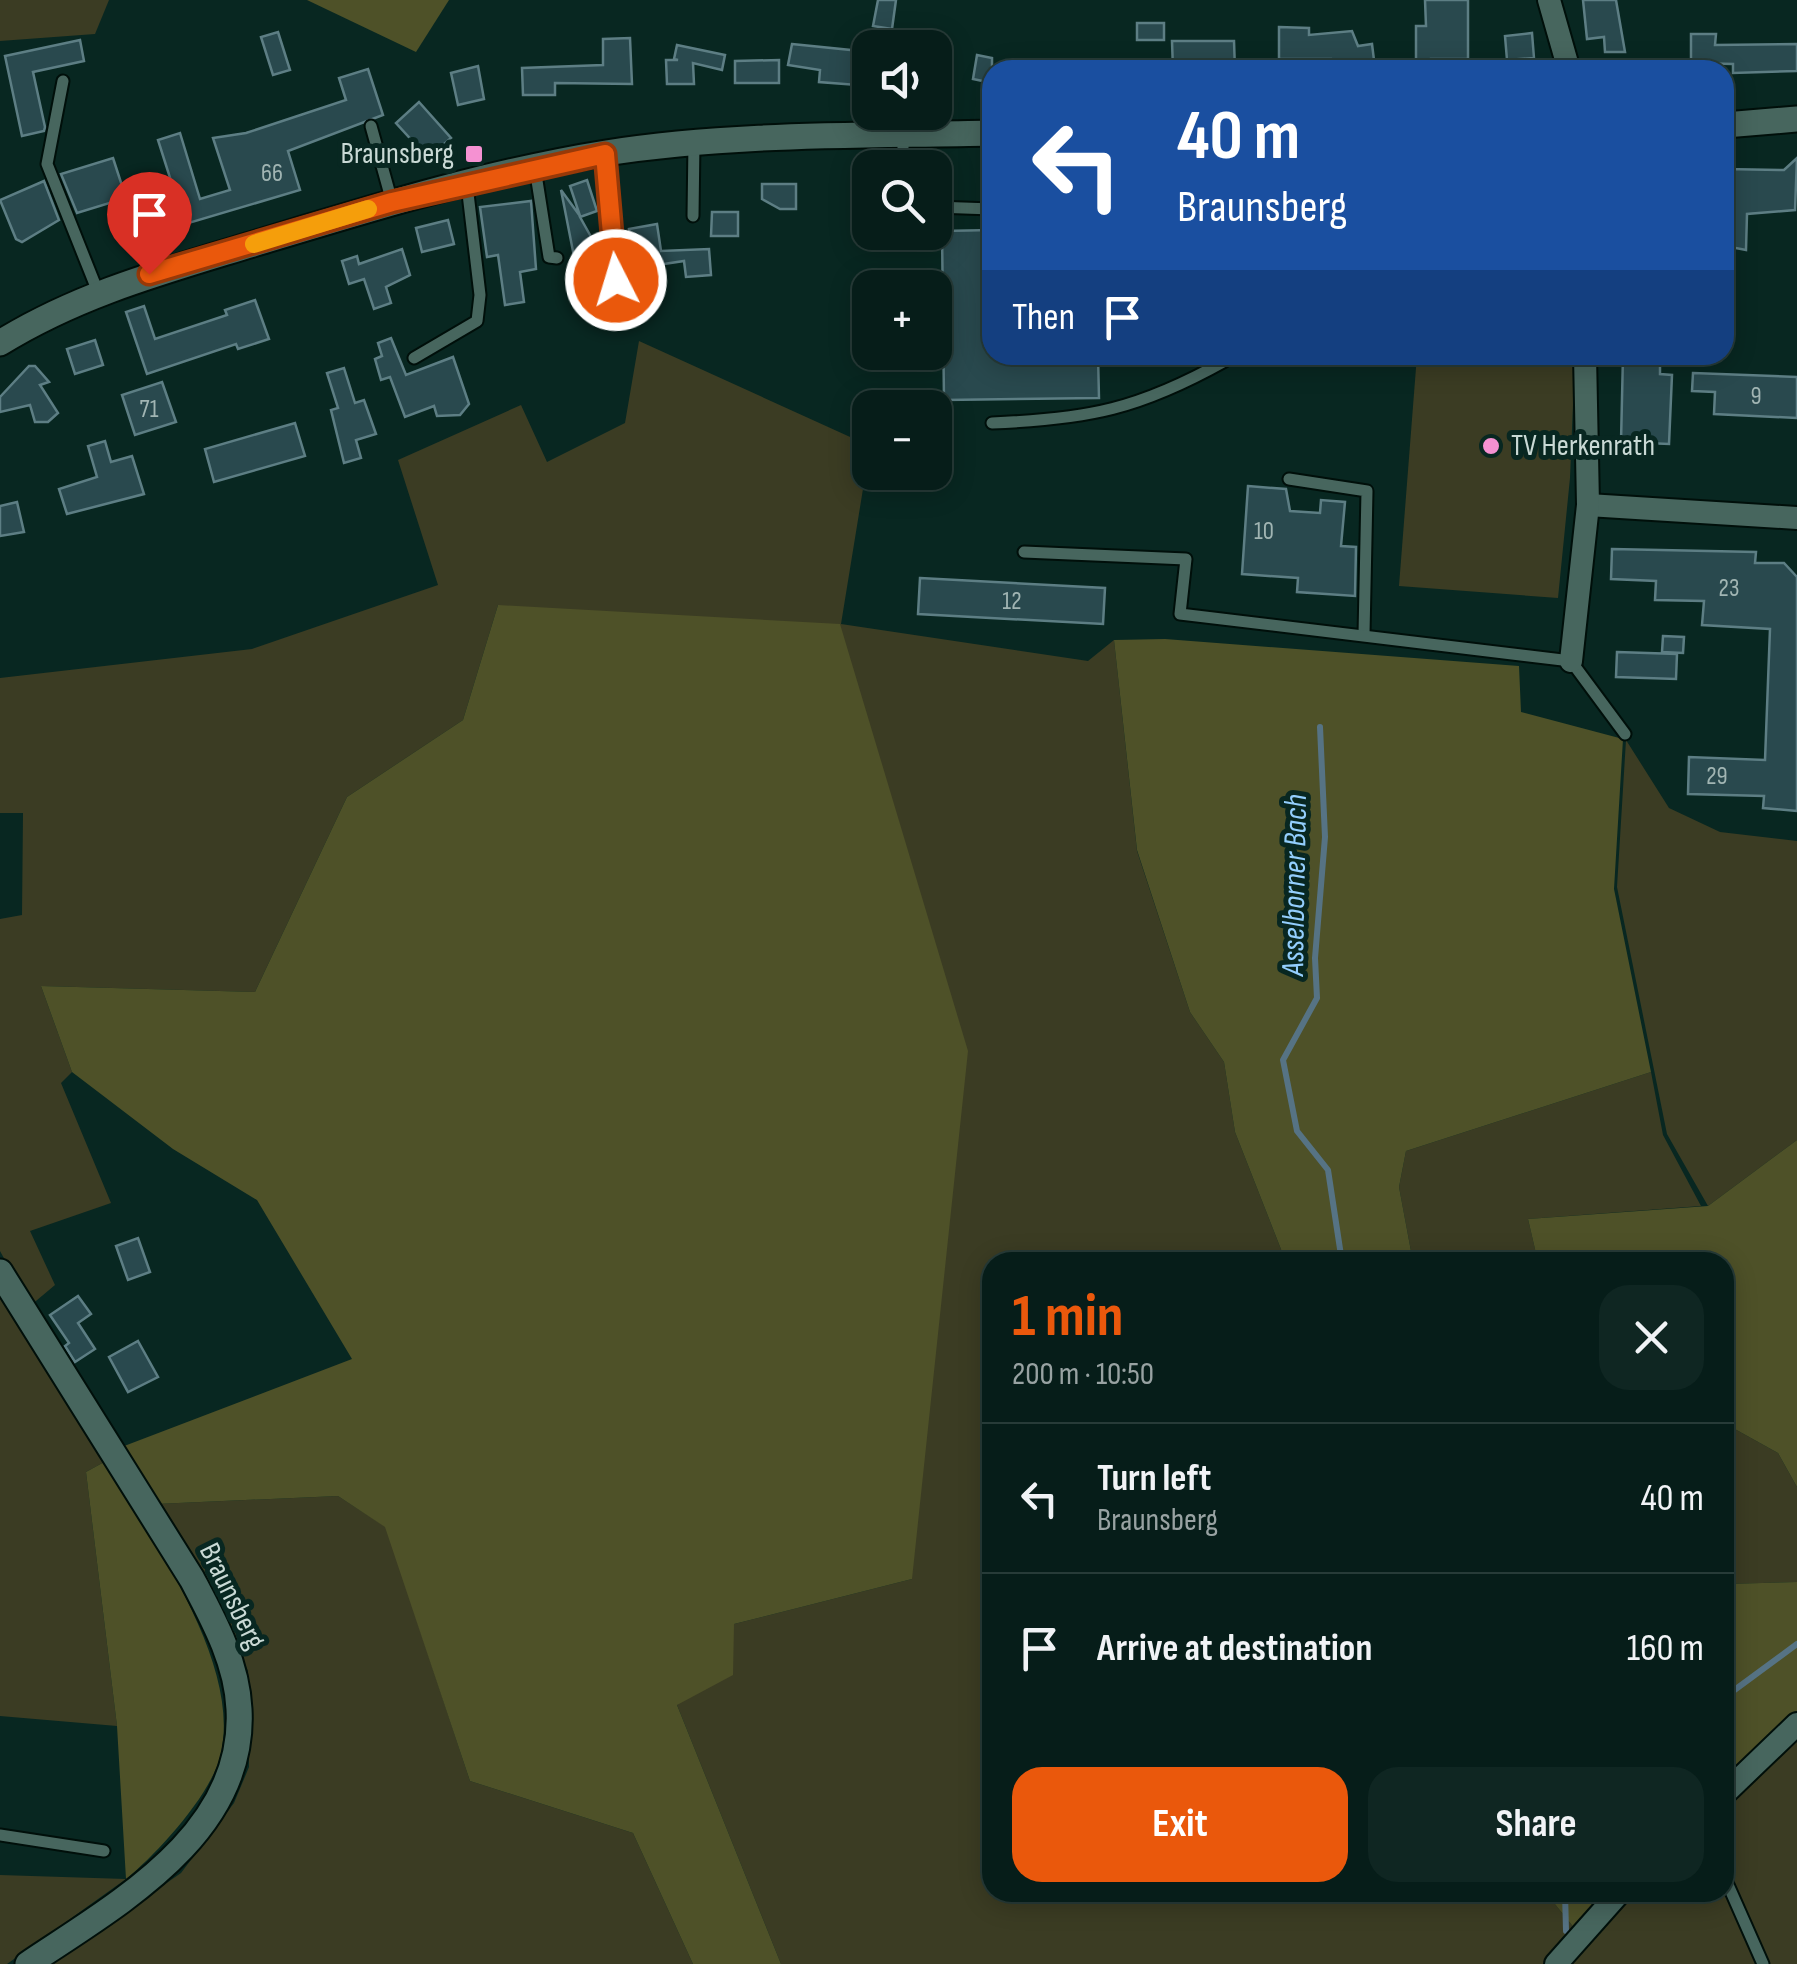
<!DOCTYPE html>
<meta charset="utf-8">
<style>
body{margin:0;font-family:"Sofia Sans Condensed",sans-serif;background:#0f2622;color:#f1f3f6;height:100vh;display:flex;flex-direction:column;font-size:38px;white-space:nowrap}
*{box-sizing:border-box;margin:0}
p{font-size:32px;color:#98a2a2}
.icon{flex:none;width:55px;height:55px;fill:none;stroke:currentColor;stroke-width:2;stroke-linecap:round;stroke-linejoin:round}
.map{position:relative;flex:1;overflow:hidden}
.panel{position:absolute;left:982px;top:1252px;width:752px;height:650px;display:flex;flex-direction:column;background:#061d19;border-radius:30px;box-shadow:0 5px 25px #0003,0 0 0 2px #273b38}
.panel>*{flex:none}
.hud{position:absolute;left:982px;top:60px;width:752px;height:305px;border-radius:30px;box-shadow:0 5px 25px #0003,0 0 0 2px #273b38;background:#1a4fa0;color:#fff;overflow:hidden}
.controls{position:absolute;left:852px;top:30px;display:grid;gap:20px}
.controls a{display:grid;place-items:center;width:100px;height:100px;border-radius:20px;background:#061d19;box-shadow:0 5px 25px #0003,0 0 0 2px #273b38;font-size:50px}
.pin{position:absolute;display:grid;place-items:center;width:85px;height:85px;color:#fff;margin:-102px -42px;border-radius:50% 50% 50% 0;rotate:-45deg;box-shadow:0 0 10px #0007}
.pin .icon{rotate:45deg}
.me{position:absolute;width:110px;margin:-55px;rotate:355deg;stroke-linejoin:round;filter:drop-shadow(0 0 8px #0008)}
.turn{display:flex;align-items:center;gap:35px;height:210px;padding:0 30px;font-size:45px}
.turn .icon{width:130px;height:130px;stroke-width:2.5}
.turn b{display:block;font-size:70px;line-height:85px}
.then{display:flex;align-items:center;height:95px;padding:0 30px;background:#0003;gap:20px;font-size:38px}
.round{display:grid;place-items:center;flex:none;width:105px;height:105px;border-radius:30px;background:#0f2622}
.head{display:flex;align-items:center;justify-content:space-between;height:170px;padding:0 30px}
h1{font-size:60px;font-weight:700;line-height:75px;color:#ea580c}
.primary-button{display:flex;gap:20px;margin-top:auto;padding:20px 30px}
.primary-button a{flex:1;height:115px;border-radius:30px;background:#ea580c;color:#fff;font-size:40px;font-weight:700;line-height:115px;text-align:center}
.primary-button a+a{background:#0f2622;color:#f1f3f6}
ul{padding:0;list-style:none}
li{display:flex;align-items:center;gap:30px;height:150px;padding:0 30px;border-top:2px solid #273b38}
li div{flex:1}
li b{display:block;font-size:38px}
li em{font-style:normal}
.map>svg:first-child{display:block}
.green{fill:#3b3c23}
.forest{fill:#4e5128}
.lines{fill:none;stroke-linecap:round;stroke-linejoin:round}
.stream{stroke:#567384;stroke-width:6}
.building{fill:#29494e;stroke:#5d7e84;stroke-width:2.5}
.lane-casing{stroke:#000f0a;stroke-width:15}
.street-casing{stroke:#000f0a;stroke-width:26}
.secondary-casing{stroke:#000f0a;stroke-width:29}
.lane{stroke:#47665e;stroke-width:11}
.street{stroke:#47665e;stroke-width:22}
.secondary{stroke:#47665e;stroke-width:25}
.route-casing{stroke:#983908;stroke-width:25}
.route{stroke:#ea580c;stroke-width:18}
.slow{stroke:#f59e0b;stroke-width:18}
.poi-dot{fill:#f591d2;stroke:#082721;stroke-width:4}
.labels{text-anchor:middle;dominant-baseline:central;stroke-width:10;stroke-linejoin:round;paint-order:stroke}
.number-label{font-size:25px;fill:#a1b5b3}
.poi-label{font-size:30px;fill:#c9d9d5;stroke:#082721;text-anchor:end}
.street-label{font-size:30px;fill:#c9d9d5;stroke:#082721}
.water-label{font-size:32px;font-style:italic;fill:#93cefd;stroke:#082721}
</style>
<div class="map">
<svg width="1797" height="1964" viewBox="0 0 1797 1964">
<rect width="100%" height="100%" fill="#082721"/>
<!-- green -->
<g class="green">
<polygon points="0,0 109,0 95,34 0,41"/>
<polygon points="639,341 870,446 841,624 1088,661 1114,640 1137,851 1190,1012 1224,1062 1235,1132 1286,1262 992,1262 992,1892 1546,1893 1575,1929 1549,1964 781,1964 677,1705 734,1624 912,1579 498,605 463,720 347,797 255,992 41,986 72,1072 61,1083 111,1203 30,1231 55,1285 30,1306 0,1251 0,919 22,915 23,813 0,813 0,678 252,649 438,585 398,460 521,405 547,462 625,423"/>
<polygon points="1417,355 1575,355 1570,478 1558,598 1399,586"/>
<polygon points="1626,740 1669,808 1720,832 1797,841 1797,1140 1708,1206 1667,1134 1617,887"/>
<polygon points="1651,1072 1663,1135 1701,1206 1528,1219 1538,1262 1413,1262 1399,1187 1406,1151"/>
<polygon points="0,1293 106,1461 86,1472 117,1726 0,1716"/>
<polygon points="1725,1337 1733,1428 1778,1453 1797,1487 1797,1582 1725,1584"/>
<polygon points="338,1496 386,1527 470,1781 633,1833 693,1964 50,1964 181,1873 234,1803 249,1767 248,1671 218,1601 156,1504"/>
<polygon points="1797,1730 1797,1964 1767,1964 1725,1871 1725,1798"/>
<polygon points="0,1875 126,1879 7,1964 0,1964"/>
<polygon points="1725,1885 1759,1964 1570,1964 1626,1893 1725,1892"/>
</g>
<!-- forest -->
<g class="forest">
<polygon points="307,0 449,0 416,52"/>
<polygon points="498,605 840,624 968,1051 912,1579 734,1624 733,1675 677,1705 781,1964 693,1964 633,1833 470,1781 385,1527 338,1496 156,1504 119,1448 352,1359 257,1200 173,1149 72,1072 41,986 255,992 347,797 463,720"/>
<polygon points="1165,639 1519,666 1521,712 1623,739 1614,889 1651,1072 1406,1151 1399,1187 1413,1262 1286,1262 1235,1132 1224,1062 1190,1012 1137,850 1114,640"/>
<polygon points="1797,1140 1797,1487 1778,1453 1733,1428 1725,1337 1725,1262 1538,1262 1528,1219 1708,1206"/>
<path d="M106,1461C150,1538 241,1661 221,1753C213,1793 157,1854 126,1879L117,1726L86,1472Z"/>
<polygon points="1797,1582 1797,1717 1725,1786 1725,1584"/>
<polygon points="1546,1893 1613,1893 1575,1929"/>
</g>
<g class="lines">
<!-- stream -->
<g class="stream">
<polyline points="1320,727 1325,837 1315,958 1317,998 1283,1060 1297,1131 1328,1170 1342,1262"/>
<polyline points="1725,1697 1797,1644"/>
<polyline points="1565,1892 1566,1931"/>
</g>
</g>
<!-- building -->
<g class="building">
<polygon points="878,0 896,0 892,29 873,26"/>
<polygon points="1425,0 1468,0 1468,59 1431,59 1431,65 1416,65 1416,26 1426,26"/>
<polygon points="1583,0 1616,0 1625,52 1605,52 1604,37 1587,39"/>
<rect x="1137" y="23" width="27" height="17"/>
<polygon points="1279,27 1309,28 1309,35 1352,31 1358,46 1372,44 1375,68 1332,70 1331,59 1279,59"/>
<polygon points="278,32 290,70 273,75 261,37"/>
<polygon points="1532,33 1534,58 1507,60 1505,36"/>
<polygon points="1691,34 1716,34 1715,45 1797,44 1797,71 1733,73 1733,64 1691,63"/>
<polygon points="630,38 632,84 555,83 555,95 523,95 522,68 603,65 603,39"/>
<polygon points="80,40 84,61 33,72 45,127 44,131 22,136 5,56"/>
<polygon points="1172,41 1234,41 1235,70 1173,70"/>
<polygon points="792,44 870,52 870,86 819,82 820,70 788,65"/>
<polygon points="677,45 725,55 722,70 693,63 694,84 667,84 666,60 678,60 674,59"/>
<polygon points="977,55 992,58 992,83 973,79"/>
<polygon points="779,60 779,83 735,83 735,61"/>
<polygon points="478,66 484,99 458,105 451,73"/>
<polygon points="368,69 383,115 288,151 300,190 138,238 125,199 172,184 158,140 180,133 200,199 230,190 213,138 246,133 346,100 339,78"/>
<polygon points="419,102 451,138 428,158 396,123"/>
<polygon points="113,158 126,198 77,213 61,174"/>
<polygon points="1797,158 1795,210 1747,214 1746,250 1725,246 1725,169 1784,170"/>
<polygon points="587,180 597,211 580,217 599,251 603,250 606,282 580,287 561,190 580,216 570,186"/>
<polygon points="44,181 59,220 22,242 16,239 0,200"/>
<polygon points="762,184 796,184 796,209 780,209 762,199"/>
<polygon points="531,201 536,269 520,272 524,302 505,305 498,255 487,257 480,207"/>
<polygon points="712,212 738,212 738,236 711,236"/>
<polygon points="448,220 454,244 422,252 416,228"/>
<polygon points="657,224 661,251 709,249 711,275 686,277 684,261 624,270 622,247 632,245 629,229"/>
<polygon points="992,230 992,355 1098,355 1099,398 944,400 942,231"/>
<polygon points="402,249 410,275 386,287 391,303 374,309 364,279 349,284 342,261 357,256 359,264"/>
<polygon points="255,300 269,339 238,349 236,344 147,374 126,312 144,306 155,339 227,315 225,310"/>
<polygon points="391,338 406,375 453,357 469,404 460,415 437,416 434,406 405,417 390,377 381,380 375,359 382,356 378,343"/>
<polygon points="95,340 103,365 75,374 67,349"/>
<polygon points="1623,355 1660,355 1660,374 1672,375 1669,444 1621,442"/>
<polygon points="29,366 35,366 49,382 40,385 58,413 48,422 35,422 30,405 0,412 0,397"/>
<polygon points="344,368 355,403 364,400 376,434 356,440 361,458 344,463 331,410 338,408 327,373"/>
<polygon points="1693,373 1797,377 1797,418 1714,414 1715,392 1692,391"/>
<polygon points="162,382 176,422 135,435 122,395"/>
<polygon points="295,423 305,456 214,482 205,449"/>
<polygon points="105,441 111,462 132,456 144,494 67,514 59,489 97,477 88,446"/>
<polygon points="1248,486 1286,489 1290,511 1320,513 1321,500 1345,502 1341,546 1356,547 1355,596 1297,592 1298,578 1242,574"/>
<polygon points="17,502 24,532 0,536 0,506"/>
<polygon points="1612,549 1756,552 1755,563 1784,563 1797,577 1797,811 1763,808 1764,796 1688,794 1689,757 1765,760 1770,629 1702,625 1704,601 1655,600 1656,581 1611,579"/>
<polygon points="920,578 1105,588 1103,624 918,614"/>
<polygon points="1663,636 1684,637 1683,653 1662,652"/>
<polygon points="1617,652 1677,654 1676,679 1616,677"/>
<polygon points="138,1238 150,1272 128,1280 116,1246"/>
<polygon points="78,1296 91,1314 78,1323 95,1349 75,1362 65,1346 69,1343 50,1315"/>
<polygon points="138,1341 158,1377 128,1392 109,1357"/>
</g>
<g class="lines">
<!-- lane casing -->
<g class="lane-casing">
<g id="lane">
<polyline points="63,81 47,164 98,292"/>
<polyline points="371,126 392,202"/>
<polyline points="605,154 615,279 639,280"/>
<polyline points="535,168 549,257 557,258"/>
<polyline points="903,168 903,135"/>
<polyline points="935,207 992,209"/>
<polyline points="693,216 694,142"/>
<polyline points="414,358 477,321 480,295 467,185"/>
<path d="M992,423C1089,419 1139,409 1225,361L1226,355"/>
<polyline points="1289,479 1367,491 1364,634"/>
<polyline points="1024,552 1186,559 1180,614 1571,661 1625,734"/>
<polyline points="0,1835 104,1851"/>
<polyline points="1725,1878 1763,1964"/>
</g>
</g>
<!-- street casing -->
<g class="street-casing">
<g id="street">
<polyline points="1549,0 1569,70"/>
<polyline points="1588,505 1797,518"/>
<polyline points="1571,661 1588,505 1585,355"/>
<polyline points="1725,1793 1797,1724"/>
<polyline points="1556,1964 1620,1892"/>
</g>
</g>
<!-- secondary casing -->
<g class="secondary-casing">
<g id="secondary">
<polyline points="1725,125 1797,119"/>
<path d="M0,343C79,294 165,271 253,244C369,209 487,172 606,153C734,133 864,136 992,133"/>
<path d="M0,1272L192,1579C213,1619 237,1662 239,1709C246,1834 117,1904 28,1964"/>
</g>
</g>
<!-- lane -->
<use href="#lane" class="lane"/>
<!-- street -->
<use href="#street" class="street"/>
<!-- secondary -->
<use href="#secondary" class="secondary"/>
</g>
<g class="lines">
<!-- route casing -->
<g class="route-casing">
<polyline id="route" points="149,274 392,202 605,154 616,280"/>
</g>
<!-- route -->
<use href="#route" class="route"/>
<!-- slow -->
<polyline class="slow" points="254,244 368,209"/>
</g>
<!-- markers -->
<g class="poi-dot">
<rect x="464" y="144" width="20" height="20" rx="5"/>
<circle cx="1491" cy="446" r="10"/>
</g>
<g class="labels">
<!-- number labels -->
<g class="number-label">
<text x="272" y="173">66</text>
<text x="1756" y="396">9</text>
<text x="149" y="409">71</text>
<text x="1264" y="531">10</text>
<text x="1729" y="588">23</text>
<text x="1012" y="601">12</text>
<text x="1717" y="776">29</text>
</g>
<!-- poi labels -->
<g class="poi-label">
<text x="454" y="154">Braunsberg</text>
<text x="1511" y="446" text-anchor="start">TV Herkenrath</text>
</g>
<!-- street labels -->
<g class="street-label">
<text transform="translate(232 1596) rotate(64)">Braunsberg</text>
</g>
<!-- water labels -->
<g class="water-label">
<text transform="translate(1295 885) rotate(-89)">Asselborner Bach</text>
</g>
</g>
</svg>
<div class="controls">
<a><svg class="icon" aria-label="sound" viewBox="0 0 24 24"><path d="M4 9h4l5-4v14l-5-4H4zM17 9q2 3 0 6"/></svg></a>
<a><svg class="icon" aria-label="search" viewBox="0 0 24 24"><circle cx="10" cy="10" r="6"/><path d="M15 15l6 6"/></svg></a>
<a>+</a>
<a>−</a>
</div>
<div class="pin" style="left:149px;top:274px;background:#d93025"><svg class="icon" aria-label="arrive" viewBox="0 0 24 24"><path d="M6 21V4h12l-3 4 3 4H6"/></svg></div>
<svg class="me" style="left:616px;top:280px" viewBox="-20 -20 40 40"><circle r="17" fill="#ea580c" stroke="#fff" stroke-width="3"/><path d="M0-11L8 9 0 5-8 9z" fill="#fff"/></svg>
<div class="hud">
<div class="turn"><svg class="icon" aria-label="left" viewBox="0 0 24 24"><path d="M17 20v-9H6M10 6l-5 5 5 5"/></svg><div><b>40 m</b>Braunsberg</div></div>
<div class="then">Then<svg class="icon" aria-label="arrive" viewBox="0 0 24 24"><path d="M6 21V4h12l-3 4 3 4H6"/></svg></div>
</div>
<section class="panel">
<div class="head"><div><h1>1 min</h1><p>200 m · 10:50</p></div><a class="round"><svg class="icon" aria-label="close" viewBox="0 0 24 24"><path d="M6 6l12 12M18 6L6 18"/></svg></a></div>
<ul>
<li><svg class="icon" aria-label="left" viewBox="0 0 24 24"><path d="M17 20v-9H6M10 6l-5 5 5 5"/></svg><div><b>Turn left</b><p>Braunsberg</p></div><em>40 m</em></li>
<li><svg class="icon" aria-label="arrive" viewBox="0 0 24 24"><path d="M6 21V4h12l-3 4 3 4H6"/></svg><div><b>Arrive at destination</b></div><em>160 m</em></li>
</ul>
<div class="primary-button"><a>Exit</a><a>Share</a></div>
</section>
</div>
